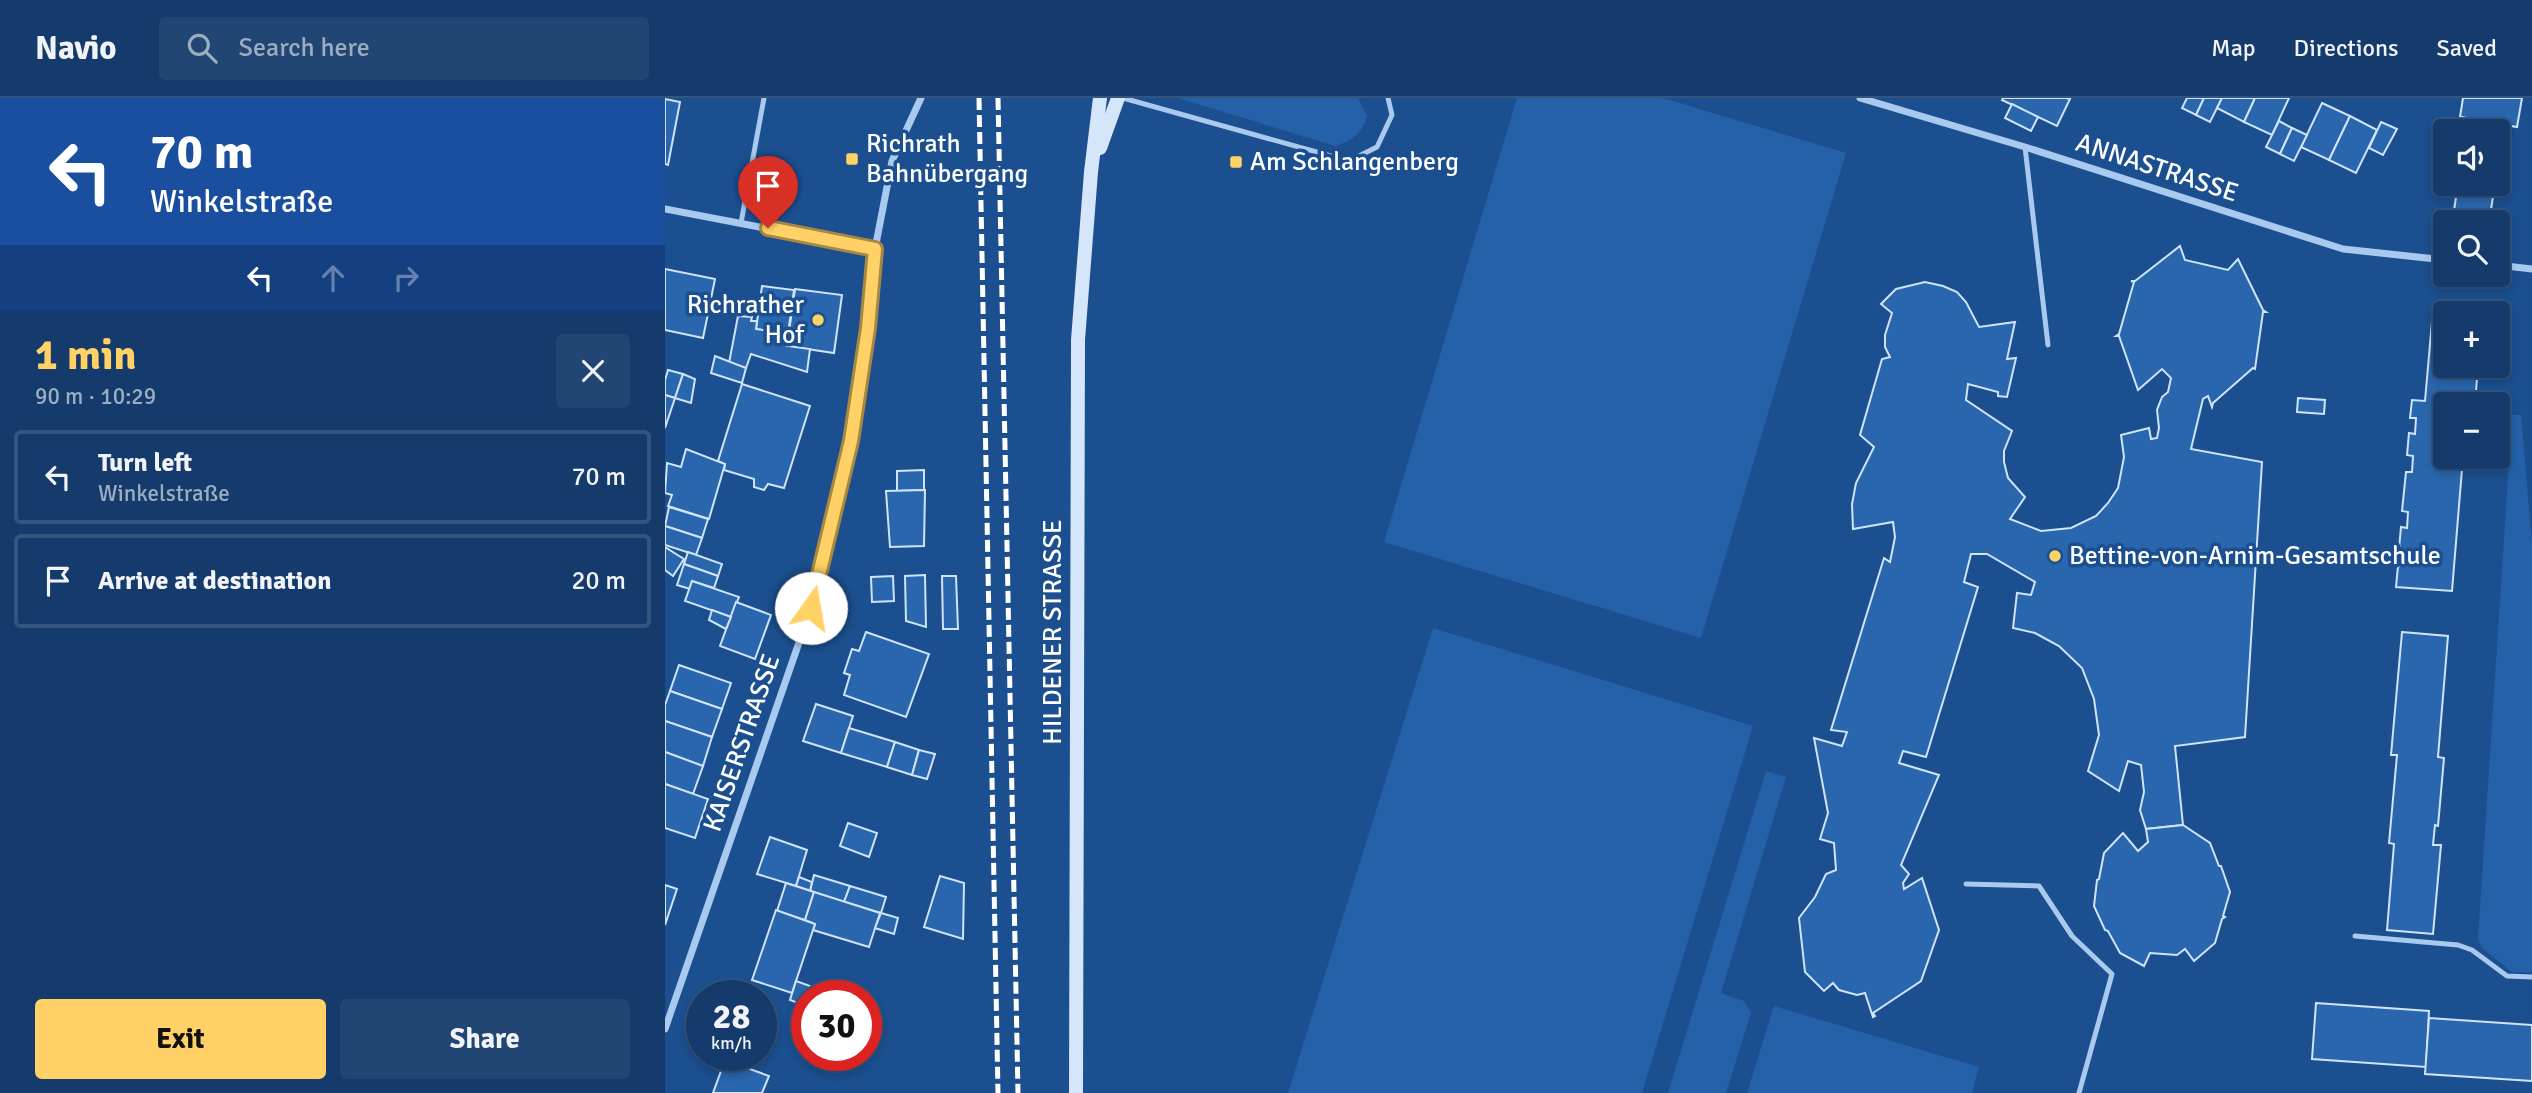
<!DOCTYPE html>
<meta charset="utf-8">
<style>
body{margin:0;font-family:Signika,sans-serif;background:#214673;color:#f1f3f6;height:100vh;display:flex;flex-direction:column;font-size:26px;white-space:nowrap}
*{box-sizing:border-box;margin:0}
p{font-size:23px;color:#9dadc1}
.icon{flex:none;width:38px;height:38px;fill:none;stroke:currentColor;stroke-width:2;stroke-linecap:round;stroke-linejoin:round}
.map{position:relative;flex:1;overflow:hidden}
.panel{display:flex;flex-direction:column;background:#143b6b;width:665px}
.panel>*{flex:none}
.guide{background:#1a4fa0;color:#fff;overflow:hidden}
.controls{position:absolute;left:1768px;top:21px;display:grid;gap:14px}
.controls a{display:grid;place-items:center;width:77px;height:77px;border-radius:7px;background:#143b6b;box-shadow:0 4px 10px #0003,0 0 0 2px #33557e;font-size:35px}
.speed{position:absolute;left:21px;top:882px;display:flex;gap:14px;font-size:35px;font-weight:700;text-align:center}
.speed>*{display:grid;place-content:center;width:91px;height:91px;border-radius:50%;background:#143b6b;box-shadow:0 4px 10px #0003,0 0 0 2px #33557e;line-height:1}
.speed small{font-size:18px;font-weight:400}
.speed .limit{border:10px solid #d22;background:#fff;color:#111}
.pin{position:absolute;display:grid;place-items:center;width:60px;height:60px;color:#fff;margin:-72px -30px;border-radius:50% 50% 50% 0;rotate:-45deg;box-shadow:0 0 7px #0007}
.pin .icon{rotate:45deg}
.me{position:absolute;width:77px;margin:-38px;rotate:13deg;stroke-linejoin:round;filter:drop-shadow(0 0 5px #0008)}
.turn{display:flex;align-items:center;gap:24px;height:147px;padding:0 35px;font-size:32px}
.turn .icon{width:91px;height:91px;stroke-width:2.5}
.turn b{display:block;font-size:49px;line-height:60px}
.lanes{display:flex;align-items:center;height:66px;padding:0 35px;background:#0003;justify-content:center;gap:35px;direction:ltr}
.lanes .off{opacity:.35}
.round{display:grid;place-items:center;flex:none;width:74px;height:74px;border-radius:7px;background:#214673}
.head{display:flex;align-items:center;justify-content:space-between;height:119px;padding:0 35px}
h1{font-size:42px;font-weight:700;line-height:52px;color:#ffd166}
.action{display:flex;gap:14px;margin-top:auto;padding:14px 35px}
.action a{flex:1;height:80px;border-radius:7px;background:#ffd166;color:#111;font-size:28px;font-weight:700;line-height:80px;text-align:center}
.action a+a{background:#214673;color:#f1f3f6}
ul{padding:0;list-style:none}
li{display:flex;align-items:center;gap:21px;height:94px;margin:0 14px 10px;padding:0 21px;border:4px solid #33557e;border-radius:7px}
li div{flex:1}
li b{display:block;font-size:26px}
li em{font-style:normal}
header{display:flex;align-items:center;gap:42px;box-sizing:border-box;height:98px;padding:0 35px;background:#143b6b;border-bottom:2px solid #33557e}
header strong{font-size:33px}
nav{display:flex;gap:38px;margin-inline-start:auto;font-size:24px}
.search{width:490px;height:63px;background:#214673;display:flex;align-items:center;gap:18px;box-sizing:border-box;padding:0 24px;border-radius:7px;color:#9dadc1;font-size:26px}
main{display:flex;flex:1;min-height:0}
.map>svg:first-child{display:block}
.green{fill:#2461a8}
.building{fill:#2a66ad;stroke:#cfe3fa;stroke-width:2}
.lines{fill:none;stroke-linecap:round;stroke-linejoin:round}
.service{stroke:#a9c9ee;stroke-width:5}
.minor{stroke:#a9c9ee;stroke-width:7}
.secondary{stroke:#d6e6fa;stroke-width:14}
.rail{stroke:#fff;stroke-width:5;stroke-dasharray:12 5;stroke-linecap:butt}
.route-casing{stroke:#a68842;stroke-width:18}
.route{stroke:#ffd166;stroke-width:12}
.poi-dot{fill:#ffd166;stroke:#1b4f8f;stroke-width:2.5}
.labels{text-anchor:middle;dominant-baseline:central;stroke-width:7;stroke-linejoin:round;paint-order:stroke}
.poi-label{font-size:26px;fill:#fff;stroke:#1b4f8f;text-anchor:start}
.street-label{font-size:26px;fill:#fff;stroke:#1b4f8f}
</style>
<header>
<strong>Navio</strong>
<div class="search"><svg class="icon" aria-label="search" viewBox="0 0 24 24"><circle cx="10" cy="10" r="6"/><path d="M15 15l6 6"/></svg>Search here</div>
<nav><a>Map</a><a>Directions</a><a>Saved</a></nav>
</header>
<main>
<section class="panel">
<div class="guide">
<div class="turn"><svg class="icon" aria-label="left" viewBox="0 0 24 24"><path d="M17 20v-9H6M10 6l-5 5 5 5"/></svg><div><b>70 m</b>Winkelstraße</div></div>
<div class="lanes"><svg class="icon" aria-label="left" viewBox="0 0 24 24"><path d="M17 20v-9H6M10 6l-5 5 5 5"/></svg><svg class="icon off" aria-label="ahead" viewBox="0 0 24 24"><path d="M12 20V5M6 11l6-6 6 6"/></svg><svg class="icon off" aria-label="right" viewBox="0 0 24 24"><path d="M7 20v-9h11M14 6l5 5-5 5"/></svg></div>
</div>
<div class="head"><div><h1>1 min</h1><p>90 m · 10:29</p></div><a class="round"><svg class="icon" aria-label="close" viewBox="0 0 24 24"><path d="M6 6l12 12M18 6L6 18"/></svg></a></div>
<ul>
<li><svg class="icon" aria-label="left" viewBox="0 0 24 24"><path d="M17 20v-9H6M10 6l-5 5 5 5"/></svg><div><b>Turn left</b><p>Winkelstraße</p></div><em>70 m</em></li>
<li><svg class="icon" aria-label="arrive" viewBox="0 0 24 24"><path d="M6 21V4h12l-3 4 3 4H6"/></svg><div><b>Arrive at destination</b></div><em>20 m</em></li>
</ul>
<div class="action"><a>Exit</a><a>Share</a></div>
</section>
<div class="map">
<svg width="1867" height="995" viewBox="0 0 1867 995">
<rect width="100%" height="100%" fill="#1b4f8f"/>
<!-- green -->
<g class="green">
<path d="M513,0H693L702,18C696,37 688,42 670,48Z"/>
<polygon points="852,0 998,0 1181,55 1036,540 719,444"/>
<polygon points="1847,317 1856,317 1867,446 1867,874 1847,874 1817,850 1813,841"/>
<polygon points="768,530 1088,628 977,995 623,995"/>
<polygon points="1101,673 1121,679 1056,895 1079,903 1086,915 1061,995 1003,995"/>
<polygon points="1109,908 1314,969 1307,995 1082,995"/>
</g>
<!-- building -->
<g class="building">
<polygon points="1338,0 1401,0 1405,1 1392,28 1337,2"/>
<polygon points="1522,0 1539,0 1531,17 1517,10"/>
<polygon points="1539,0 1557,0 1545,24 1531,17"/>
<polygon points="1557,0 1590,0 1579,24 1552,10"/>
<polygon points="1590,0 1624,0 1607,37 1579,24"/>
<polygon points="1798,0 1857,0 1852,29 1795,19"/>
<polygon points="0,1 15,4 3,67 0,66"/>
<polygon points="1657,5 1685,18 1664,62 1636,49"/>
<polygon points="1347,6 1373,19 1366,33 1340,20"/>
<polygon points="1685,18 1712,32 1691,75 1664,62"/>
<polygon points="1795,19 1827,24 1826,33 1792,33"/>
<polygon points="1614,23 1627,30 1615,56 1601,49"/>
<polygon points="1716,24 1732,31 1718,57 1704,50"/>
<polygon points="1627,30 1642,37 1629,63 1615,56"/>
<polygon points="1774,33 1780,34 1780,62 1769,60"/>
<polygon points="1832,55 1842,56 1838,85 1832,84"/>
<polygon points="1793,86 1830,86 1824,124 1788,119"/>
<polygon points="1515,148 1520,162 1563,172 1573,161 1598,212 1601,214 1598,214 1590,271 1588,270 1548,305 1547,309 1543,298 1538,301 1526,351 1597,364 1580,639 1510,648 1518,727 1481,731 1475,712 1479,694 1476,667 1463,663 1454,693 1423,673 1434,637 1429,601 1417,570 1394,548 1370,535 1348,530 1352,495 1366,497 1370,484 1322,456 1306,456 1299,484 1313,489 1261,659 1238,653 1234,665 1274,677 1236,767 1244,776 1238,785 1239,791 1257,780 1274,832 1256,883 1208,915 1210,918 1208,919 1200,895 1192,897 1174,892 1168,885 1159,893 1140,874 1134,820 1150,799 1161,776 1171,772 1169,745 1155,741 1163,715 1149,640 1177,648 1182,634 1166,632 1219,460 1225,464 1230,439 1228,424 1188,431 1187,406 1191,385 1209,349 1195,337 1217,261 1225,259 1220,249 1220,237 1227,215 1216,206 1231,191 1260,184 1278,188 1292,194 1301,204 1314,229 1350,224 1342,261 1351,260 1342,299 1333,298 1333,294 1303,286 1301,302 1347,333 1339,353 1339,364 1343,380 1360,399 1345,421 1376,433 1406,430 1431,418 1443,405 1453,390 1459,359 1456,337 1484,330 1486,341 1492,340 1494,330 1492,312 1497,299 1503,294 1506,280 1497,271 1473,292 1454,238 1451,238 1454,236 1469,184 1466,183 1470,183"/>
<polygon points="0,171 50,181 38,240 0,232"/>
<polygon points="97,188 129,192 123,236 91,231"/>
<polygon points="130,191 177,197 169,255 122,248"/>
<polygon points="73,218 87,219 86,223 92,223 91,231 123,236 122,248 145,251 142,274 86,256 81,270 64,265"/>
<polygon points="1767,223 1780,224 1780,268 1813,268 1810,306 1780,306 1780,359 1798,359 1787,493 1731,489 1733,468 1738,468 1740,452 1734,451 1736,429 1742,430 1743,414 1737,413 1741,374 1747,374 1748,358 1742,357 1744,335 1750,336 1751,320 1745,320 1747,302 1760,303"/>
<polygon points="50,258 81,270 77,285 46,275"/>
<polygon points="3,272 18,276 10,300 0,297 0,282"/>
<polygon points="18,276 30,281 26,305 10,300"/>
<polygon points="77,286 145,308 119,390 103,386 99,392 89,389 89,381 59,372 60,366 53,363"/>
<polygon points="0,297 10,300 0,330"/>
<polygon points="1633,300 1660,302 1659,316 1632,314"/>
<polygon points="21,351 60,366 44,421 3,408 7,397 0,395 2,365 16,369"/>
<polygon points="259,372 259,392 232,393 232,373"/>
<polygon points="260,392 259,448 225,449 221,393"/>
<polygon points="4,409 43,421 37,440 0,428"/>
<polygon points="0,428 37,440 31,457 0,447"/>
<polygon points="0,449 19,461 8,478 0,472"/>
<polygon points="23,454 57,466 53,478 19,466"/>
<polygon points="19,466 53,478 49,490 27,483 25,491 12,487"/>
<polygon points="260,477 261,529 241,523 240,478"/>
<polygon points="228,478 229,503 207,504 206,479"/>
<polygon points="277,478 291,478 293,531 278,531"/>
<polygon points="27,483 74,499 66,519 20,503"/>
<polygon points="71,504 106,517 90,561 55,548"/>
<polygon points="47,512 66,519 61,531 44,522"/>
<polygon points="201,534 264,556 241,619 179,597 185,577 179,575 187,551 194,553"/>
<polygon points="1737,534 1783,538 1773,659 1779,660 1773,728 1770,727 1768,747 1776,747 1768,836 1722,832 1729,746 1724,745 1732,657 1726,657"/>
<polygon points="14,567 66,585 57,611 5,593"/>
<polygon points="5,593 57,611 47,639 0,623 0,607"/>
<polygon points="151,606 188,618 176,655 138,643"/>
<polygon points="0,623 47,639 38,668 0,654"/>
<polygon points="184,630 230,644 222,669 176,655"/>
<polygon points="230,644 254,652 247,677 222,669"/>
<polygon points="254,652 270,656 262,681 247,677"/>
<polygon points="0,654 38,668 28,696 0,686"/>
<polygon points="0,686 43,701 30,740 0,730"/>
<polygon points="183,725 212,735 204,759 175,748"/>
<polygon points="1518,727 1545,745 1554,768 1556,768 1565,794 1558,818 1560,819 1557,821 1550,845 1529,863 1520,851 1512,857 1485,855 1479,868 1455,855 1443,833 1440,832 1429,808 1432,782 1434,781 1439,755 1458,735 1473,753 1483,744 1481,731"/>
<polygon points="105,739 142,752 131,788 92,776"/>
<polygon points="149,777 185,788 179,804 145,793"/>
<polygon points="275,778 299,785 298,841 259,829"/>
<polygon points="134,779 147,784 145,793 131,788"/>
<polygon points="121,785 149,794 140,822 112,813"/>
<polygon points="0,787 12,791 0,827"/>
<polygon points="185,788 221,799 216,815 179,804"/>
<polygon points="149,794 215,815 204,849 148,832 150,826 140,822"/>
<polygon points="111,812 150,826 127,895 87,882"/>
<polygon points="216,815 233,820 229,836 210,830"/>
<polygon points="131,883 145,888 138,907 125,902"/>
<polygon points="1651,905 1764,913 1761,969 1647,961"/>
<polygon points="1764,920 1867,927 1867,983 1760,976"/>
<polygon points="60,962 104,978 97,995 48,995"/>
</g>
<g class="lines">
<!-- service -->
<g class="service">
<polyline points="458,0 684,63 712,49 727,17 723,0"/>
<polyline points="1360,49 1383,247"/>
<polyline points="76,125 99,0"/>
<polyline points="1301,786 1374,788 1407,838 1447,876 1414,995"/>
<polyline points="1690,838 1793,847 1807,852 1842,878 1867,879"/>
</g>
<!-- minor -->
<g class="minor">
<polyline points="1195,0 1360,49 1678,151 1780,162"/>
<polyline points="0,111 210,151"/>
<polyline points="1832,167 1867,171"/>
<polyline points="0,931 146,510 186,343 203,230 210,151 227,63 256,0"/>
</g>
<!-- secondary -->
<g class="secondary">
<polyline points="435,50 453,0"/>
<polyline points="411,995 413,242 426,74 435,0"/>
</g>
<!-- rail -->
<g class="rail">
<polyline points="314,0 333,995"/>
<polyline points="333,0 353,995"/>
</g>
</g>
<g class="lines">
<!-- route casing -->
<g class="route-casing">
<polyline id="route" points="103,130 210,151 203,230 186,343 146,510"/>
</g>
<!-- route -->
<use href="#route" class="route"/>
</g>
<!-- markers -->
<g class="poi-dot">
<rect x="180" y="54" width="14" height="14" rx="3.5"/>
<rect x="564" y="57" width="14" height="14" rx="3.5"/>
<circle cx="153" cy="222" r="7"/>
<circle cx="1390" cy="458" r="7"/>
</g>
<g class="labels">
<!-- poi labels -->
<g class="poi-label">
<text x="201" y="46">Richrath<tspan x="201" dy="30">Bahnübergang</tspan></text>
<text x="585" y="64">Am Schlangenberg</text>
<text x="139" y="207" text-anchor="end">Richrather<tspan x="139" dy="30">Hof</tspan></text>
<text x="1404" y="458">Bettine-von-Arnim-Gesamtschule</text>
</g>
<!-- street labels -->
<g class="street-label">
<text transform="translate(1492 70) rotate(18)">ANNASTRASSE</text>
<text transform="translate(388 534) rotate(-90)">HILDENER STRASSE</text>
<text transform="translate(77 645) rotate(-71)">KAISERSTRASSE</text>
</g>
</g>
</svg>
<div class="controls">
<a><svg class="icon" aria-label="sound" viewBox="0 0 24 24"><path d="M4 9h4l5-4v14l-5-4H4zM17 9q2 3 0 6"/></svg></a>
<a><svg class="icon" aria-label="search" viewBox="0 0 24 24"><circle cx="10" cy="10" r="6"/><path d="M15 15l6 6"/></svg></a>
<a>+</a>
<a>−</a>
</div>
<div class="speed"><div>28<small>km/h</small></div><div class="limit">30</div></div>
<div class="pin" style="left:103px;top:130px;background:#d93025"><svg class="icon" aria-label="arrive" viewBox="0 0 24 24"><path d="M6 21V4h12l-3 4 3 4H6"/></svg></div>
<svg class="me" style="left:146px;top:510px" viewBox="-20 -20 40 40"><circle r="19" fill="#fff"/><path d="M0-13L10 11 0 6-10 11z" fill="#ffd166"/></svg>
</div>
</main>
